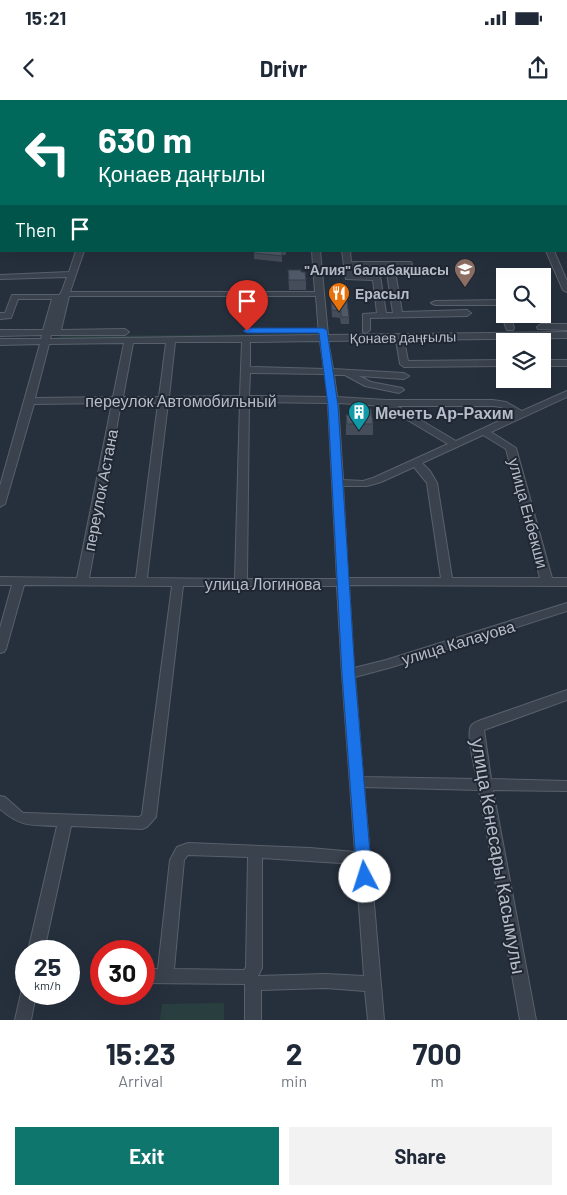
<!DOCTYPE html>
<meta charset="utf-8">
<style>
body{margin:0;font-family:Barlow,sans-serif;background:#f2f2f3;color:#1f2937;height:100vh;display:flex;flex-direction:column;font-size:19px;white-space:nowrap}
*{box-sizing:border-box;margin:0}
p{font-size:16px;color:#747a83}
.icon{flex:none;width:28px;height:28px;fill:none;stroke:currentColor;stroke-width:2;stroke-linecap:round;stroke-linejoin:round}
.map{position:relative;height:920px;overflow:hidden}
.details{display:flex;flex-direction:column;background:#fff;flex:1}
.details>*{flex:none}
.top-card{position:absolute;left:0px;top:0px;width:568px;height:152px;box-shadow:0 5px 20px #0002;background:#00695c;color:#fff;overflow:hidden}
.buttons{position:absolute;left:496px;top:168px;display:grid;gap:10px}
.buttons a{display:grid;place-items:center;width:55px;height:55px;border-radius:0px;background:#fff;box-shadow:0 5px 20px #0002;font-size:25px}
.speed{position:absolute;left:15px;top:840px;display:flex;gap:10px;font-size:25px;font-weight:700;text-align:center}
.speed>*{display:grid;place-content:center;width:65px;height:65px;border-radius:50%;background:#fff;box-shadow:0 5px 20px #0002;line-height:1}
.speed small{font-size:12px;font-weight:400}
.speed .limit{border:8px solid #d22;background:#fff;color:#111}
.pin{position:absolute;display:grid;place-items:center;width:42px;height:42px;color:#fff;margin:-51px -21px;border-radius:50% 50% 50% 0;rotate:-45deg;box-shadow:0 0 5px #0007}
.pin .icon{rotate:45deg}
.me{position:absolute;width:55px;margin:-28px;rotate:355deg;stroke-linejoin:round;filter:drop-shadow(0 0 4px #0008)}
.turn{display:flex;align-items:center;gap:18px;height:105px;padding:0 15px;font-size:22px}
.turn .icon{width:65px;height:65px;stroke-width:2.5}
.turn b{display:block;font-size:35px;line-height:42px}
.then{display:flex;align-items:center;height:48px;padding:0 15px;background:#0003;gap:10px;font-size:19px}
.eta{display:flex;justify-content:space-evenly;align-items:center;height:85px;text-align:center}
.eta b{font-size:30px;font-weight:700;line-height:35px}
.action{display:flex;gap:10px;margin-top:auto;padding:10px 15px}
.action a{flex:1;height:58px;border-radius:0px;background:#0f766e;color:#fff;font-size:20px;font-weight:700;line-height:58px;text-align:center}
.action a+a{background:#f2f2f3;color:#1f2937}
.status{display:flex;justify-content:space-between;align-items:center;height:35px;padding:0 25px;background:#fff;direction:ltr}
.status svg{height:14px;fill:currentColor}
header{display:flex;justify-content:space-between;align-items:center;height:65px;padding:0 15px;background:#fff;font-size:22px;font-weight:700}
.map>svg:first-child{display:block}
.green{fill:#293e3f}
.lines{fill:none;stroke-linecap:round;stroke-linejoin:round}
.minor-casing{stroke:#58606b;stroke-width:2}
.major-casing{stroke:#434b56;stroke-width:2}
.minor{fill:#3a424d;fill-rule:evenodd}
.major{fill:#58616d;fill-rule:evenodd}
.wall{fill:#444d59}
.building{fill:#4f5968;stroke:#373e49}
.route{fill:#1a73e8;stroke:#114b97}
.labels{text-anchor:middle;dominant-baseline:central;stroke-width:4;stroke-linejoin:round;paint-order:stroke}
.far-poi-label{font-size:14px;font-weight:bold;fill:#b6bdc8;stroke:#1f2732;text-anchor:end}
.far-street-label{font-size:14px;fill:#b6bdc8;stroke:#1f2732}
.street-label{font-size:16px;fill:#b6bdc8;stroke:#1f2732}
.poi-label{font-size:16px;font-weight:bold;fill:#b6bdc8;stroke:#1f2732;text-anchor:start}
.near-street-label{font-size:19px;fill:#b6bdc8;stroke:#1f2732}
</style>
<div class="status"><b>15:21</b><svg viewBox="0 0 49 12"><path d="M0 12V9h3v3zM5 12V6h3v6zM10 12V3h3v9zM15 12V0h3v12zM26 1h20v11H26zM47 4h2v5h-2z"/></svg></div>
<header><svg class="icon" aria-label="back" viewBox="0 0 24 24"><path d="M15 5l-7 7 7 7"/></svg>Drivr<svg class="icon" aria-label="share" viewBox="0 0 24 24"><path d="M12 15V3M7 8l5-5 5 5M5 13v7h14v-7"/></svg></header>
<div class="map">
<svg width="567" height="920" viewBox="0 0 567 920">
<rect width="100%" height="100%" fill="#26303d"/>
<!-- green -->
<g class="green">
<polygon points="311,234 311,237 57,238 61,236"/>
<polygon points="224,903 224,920 160,920 162,904"/>
</g>
<g class="lines">
<!-- minor casing -->
<g class="minor-casing">
<g id="minor">
<polygon points="47,0 54,0 55,1 48,1"/>
<polygon points="310,0 319,0 320,1 311,1"/>
<polygon points="410,0 420,0 421,1 411,1"/>
<polygon points="549,0 557,0 558,1 550,1"/>
<rect x="566" y="2" width="1" height="4"/>
<rect x="0" y="6" width="1" height="4"/>
<rect x="566" y="50" width="1" height="4"/>
<rect x="0" y="59" width="1" height="4"/>
<rect x="566" y="77" width="1" height="4"/>
<rect x="0" y="83" width="1" height="4"/>
<rect x="566" y="99" width="1" height="4"/>
<rect x="566" y="110" width="1" height="4"/>
<rect x="566" y="128" width="1" height="4"/>
<rect x="0" y="143" width="1" height="4"/>
<rect x="566" y="147" width="1" height="4"/>
<path d="M76,151H84L70,192H315L312,151H320L328,235L567,232V238L404,240L408,261L505,260V266L404,267L400,264L396,240L328,241L333,269L404,273L409,276L404,279L359,276L371,282L402,288L404,290L399,293L365,286L345,275H334L337,297L386,300H493L506,302L522,311L567,291V297L491,332L516,348L552,478H567V486L349,485L354,568L386,560L567,503V511L392,567L355,577L363,677L477,679C475,668 466,635 471,626C473,623 478,621 481,620L567,590V600L484,630L491,679L567,681V691L493,690L536,920H520L479,690L364,687L384,920H368L365,891L326,888L261,890V920H245V884L144,883V869H158L170,760L177,747L188,743L310,748L355,752L342,574L337,486H183L156,717L147,727L142,729L71,726L44,851H28L57,726C30,725 21,727 0,709V696L5,697L23,713H27L139,717L142,715L172,486L24,485L6,549L4,552L0,553V528L12,485H0V477L77,478L112,303L34,304L5,404L0,407V386L40,244L0,245V239H41L42,235L0,236V230H43L52,199H18L11,218L0,219V213H5L12,195H59L61,193L67,177L0,179V175L69,172ZM69,196H316L319,235L50,239L51,235H125L129,232L125,229L61,230ZM320,241L324,269L250,267V242ZM175,242H242L240,296L169,297ZM124,243L113,297L35,298L49,244ZM133,243H166L159,297H123ZM250,273L325,274L328,297L249,296ZM240,302L235,479L147,478L168,303ZM249,302L328,303L337,479H247ZM121,303H158L136,478H89ZM338,303L384,306L448,344L373,378L363,381L343,380ZM397,306H493L501,307L514,314L456,341ZM483,335L506,349L540,478H452L437,383L430,371L422,363ZM414,367L427,383L441,478H348L343,386H367L381,382ZM188,755L248,757L246,867L244,870L174,869L184,760ZM262,758L356,764L364,876L326,874L258,876L262,868Z"/>
<path d="M342,151H350L351,162H411L412,164L408,166H394L402,212L467,210L471,213L467,216L370,218V230L366,233L363,232V214L377,213L373,180L346,179ZM352,166H386L393,213H386L380,176L353,175Z"/>
<polygon points="546,151 554,151 567,181 567,192 563,190"/>
<polygon points="502,200 505,200 505,214 510,214 514,228 513,230 507,230 506,228 499,205 435,205 431,203 435,201"/>
<polygon points="541,224 567,224 567,230 538,229 537,227"/>
<rect x="542" y="260" width="25" height="6"/>
<polygon points="26,887 26,894 36,894 31,920 15,920 22,889"/>
</g>
</g>
<!-- major casing -->
<g class="major-casing">
<g id="major">
<polygon points="331,0 342,0 343,1 332,1"/>
<polygon points="356,0 368,0 369,1 357,1"/>
<rect x="566" y="58" width="1" height="4"/>
</g>
</g>
<!-- minor -->
<use href="#minor" class="minor"/>
<!-- major -->
<use href="#major" class="major"/>
</g>
<!-- wall -->
<g class="wall">
<polygon points="254,151 286,151 286,155 282,155 282,162 254,159"/>
<polygon points="288,170 301,172 306,180 306,190 289,190"/>
<polygon points="331,200 349,217 349,224 341,224 340,218 332,217"/>
<polygon points="356,309 373,324 373,335 346,335 346,315 355,315"/>
</g>
<!-- building -->
<g class="building">
<polygon points="254,151 282,151 282,156 254,153"/>
<polygon points="288,170 301,170 301,172 305,172 306,180 289,180"/>
<polygon points="331,200 347,200 349,217 341,217 341,211 332,210"/>
<polygon points="356,309 371,309 373,324 347,324 346,315 356,315"/>
</g>
<!-- route -->
<polygon class="route" points="323,228 327,230 338,306 355,574 372,777 370,781 365,783 359,781 357,777 342,574 328,306 319,233 247,233 243,231 247,228"/>
<!-- icons -->
<defs>
<g id="school-pin" transform="scale(1.125)"><path d="M0 17L-7.5 6A9.5 9.5 0 1 1 7.5 6Z" fill="#8d6e63" stroke="#1f2732"/><path d="M0-5L7-2L0 1L-7-2ZM-4 1L0 2.5L4 1V4Q0 6-4 4Z" fill="#fff"/></g>
<g id="restaurant-pin" transform="scale(1.125)"><path d="M0 17L-7.5 6A9.5 9.5 0 1 1 7.5 6Z" fill="#e8710a" stroke="#1f2732"/><path d="M-5-6h1v4h1v-4h1v4h1v-4h1v5L-1.5 .5V6h-2V.5L-5-1ZM5-6V6H3V1.5H1.5Q1.5-4 5-6Z" fill="#fff"/></g>
<g id="building-pin" transform="scale(1.125)"><path d="M0 17L-7.5 6A9.5 9.5 0 1 1 7.5 6Z" fill="#0f9aa8" stroke="#1f2732"/><path d="M-4-6H4V6H1V3H-1V6H-4ZM-2.5-4.3h1.7v1.8h-1.7ZM.8-4.3h1.7v1.8H.8ZM-2.5-1h1.7V.8h-1.7ZM.8-1h1.7V.8H.8Z" fill="#fff"/></g>
</defs>
<g fill-rule="evenodd">
<use href="#school-pin" x="465" y="169"/>
<use href="#restaurant-pin" x="339" y="193"/>
<use href="#building-pin" x="359" y="312"/>
</g>
<g class="labels">
<!-- far-poi labels -->
<g class="far-poi-label">
<text x="449" y="169">"Алия" балабақшасы</text>
<text x="355" y="193" text-anchor="start">Ерасыл</text>
</g>
<!-- far-street labels -->
<g class="far-street-label">
<text transform="translate(403 237) rotate(-1)">Қонаев даңғылы</text>
</g>
<!-- street labels -->
<g class="street-label">
<text x="181" y="300">переулок Автомобильный</text>
<text transform="translate(100 390) rotate(-79)">переулок Астана</text>
<text transform="translate(529 413) rotate(75)">улица Енбекши</text>
<text x="263" y="483">улица Логинова</text>
<text transform="translate(458 542) rotate(-17)">улица Калауова</text>
</g>
<!-- poi labels -->
<g class="poi-label">
<text x="375" y="312">Мечеть Ар-Рахим</text>
</g>
<!-- near-street labels -->
<g class="near-street-label">
<text transform="translate(499 756) rotate(80)">улица Кенесары Касымулы</text>
</g>
</g>
</svg>
<div class="buttons">
<a><svg class="icon" aria-label="search" viewBox="0 0 24 24"><circle cx="10" cy="10" r="6"/><path d="M15 15l6 6"/></svg></a>
<a><svg class="icon" aria-label="layers" viewBox="0 0 24 24"><path d="M12 4l9 5-9 5-9-5zM3 14l9 5 9-5"/></svg></a>
</div>
<div class="speed"><div>25<small>km/h</small></div><div class="limit">30</div></div>
<div class="pin" style="left:247px;top:231px;background:#d93025"><svg class="icon" aria-label="arrive" viewBox="0 0 24 24"><path d="M6 21V4h12l-3 4 3 4H6"/></svg></div>
<svg class="me" style="left:365px;top:777px" viewBox="-20 -20 40 40"><circle r="19" fill="#fff"/><path d="M0-13L10 11 0 6-10 11z" fill="#1a73e8"/></svg>
<div class="top-card">
<div class="turn"><svg class="icon" aria-label="left" viewBox="0 0 24 24"><path d="M17 20v-9H6M10 6l-5 5 5 5"/></svg><div><b>630 m</b>Қонаев даңғылы</div></div>
<div class="then">Then<svg class="icon" aria-label="arrive" viewBox="0 0 24 24"><path d="M6 21V4h12l-3 4 3 4H6"/></svg></div>
</div>
</div>
<section class="details">
<div class="eta">
<div><b>15:23</b><p>Arrival</p></div>
<div><b>2</b><p>min</p></div>
<div><b>700</b><p>m</p></div>
</div>
<div class="action"><a>Exit</a><a>Share</a></div>
</section>
